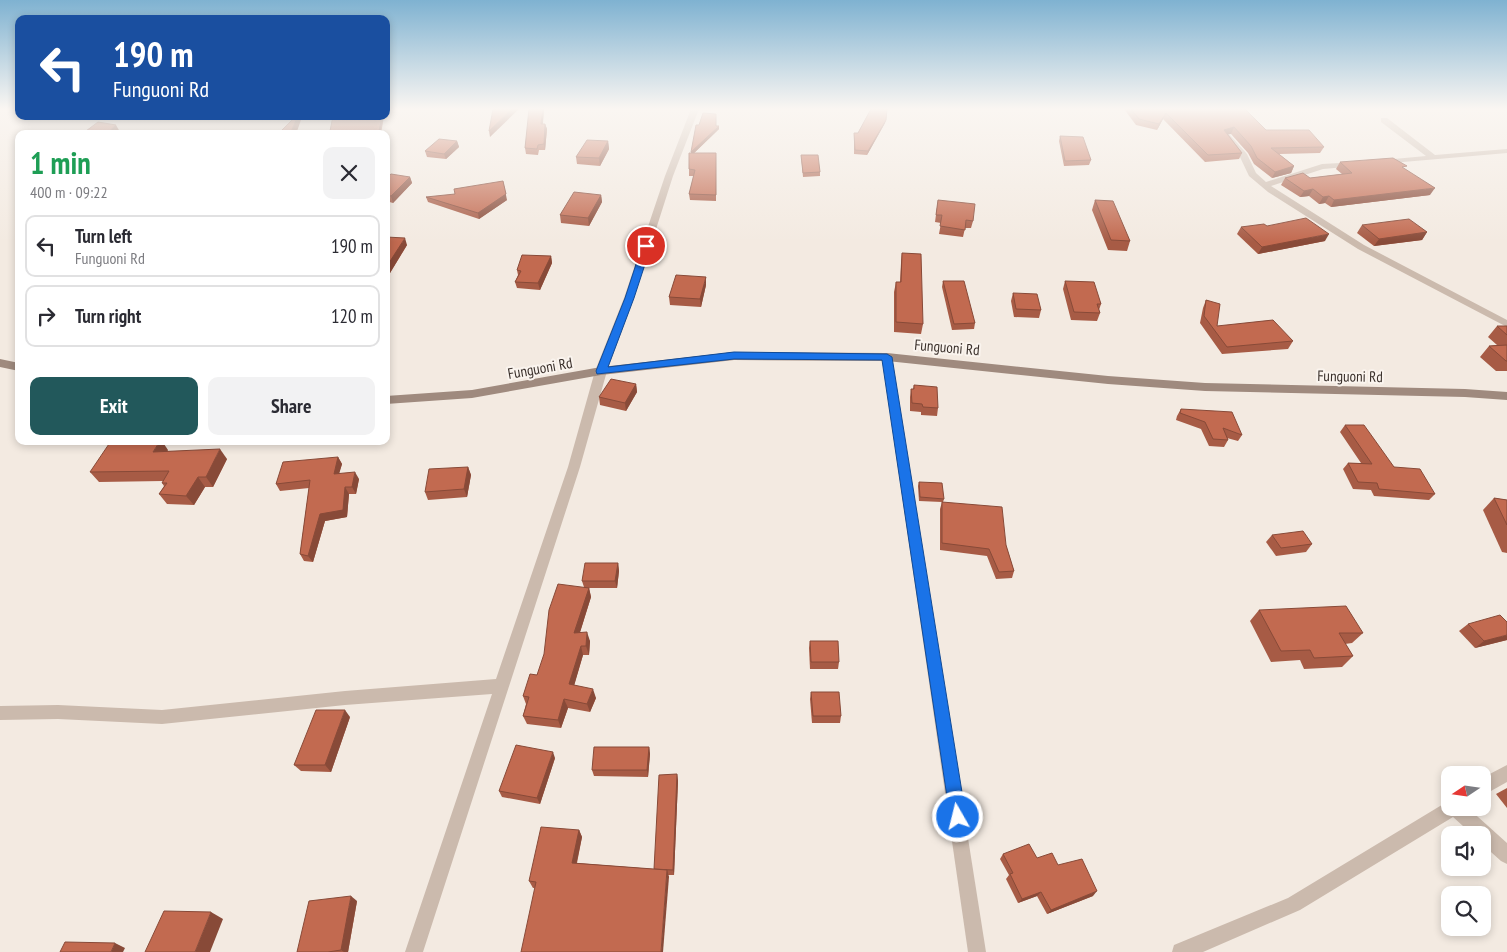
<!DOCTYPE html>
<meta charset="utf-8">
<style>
body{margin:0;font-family:"PT Sans Narrow",sans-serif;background:#f2f2f3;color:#2b2b33;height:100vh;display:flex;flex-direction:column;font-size:19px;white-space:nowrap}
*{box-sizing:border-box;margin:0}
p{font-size:16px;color:#7c7c81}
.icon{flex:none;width:28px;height:28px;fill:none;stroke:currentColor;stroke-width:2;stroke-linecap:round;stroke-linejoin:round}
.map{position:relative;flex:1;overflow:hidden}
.panel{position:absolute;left:15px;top:130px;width:375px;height:315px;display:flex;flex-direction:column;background:#fff;border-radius:10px;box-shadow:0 2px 8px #0003}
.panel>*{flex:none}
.hud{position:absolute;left:15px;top:15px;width:375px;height:105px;border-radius:10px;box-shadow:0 2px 8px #0003;background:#1a4fa0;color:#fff;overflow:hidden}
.needle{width:32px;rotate:257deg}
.buttons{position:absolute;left:1441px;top:766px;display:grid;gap:10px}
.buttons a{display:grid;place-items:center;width:50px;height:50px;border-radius:10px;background:#fff;box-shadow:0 2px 8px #0003;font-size:25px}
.pin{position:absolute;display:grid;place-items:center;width:42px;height:42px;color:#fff;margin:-21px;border:2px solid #fff;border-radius:50%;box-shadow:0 1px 5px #0007}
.me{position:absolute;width:55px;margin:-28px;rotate:352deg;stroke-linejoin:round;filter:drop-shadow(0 0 4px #0008)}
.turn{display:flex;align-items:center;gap:18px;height:105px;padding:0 15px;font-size:22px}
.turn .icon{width:65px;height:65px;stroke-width:2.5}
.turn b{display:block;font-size:35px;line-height:42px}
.round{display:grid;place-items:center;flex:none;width:52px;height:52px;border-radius:10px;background:#f2f2f3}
.overview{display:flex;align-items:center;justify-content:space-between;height:85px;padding:0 15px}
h1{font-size:30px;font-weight:600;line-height:38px;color:#1e9e55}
.button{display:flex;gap:10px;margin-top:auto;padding:10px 15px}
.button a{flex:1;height:58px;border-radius:10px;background:#22585b;color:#fff;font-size:20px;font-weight:600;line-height:58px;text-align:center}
.button a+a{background:#f2f2f3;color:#2b2b33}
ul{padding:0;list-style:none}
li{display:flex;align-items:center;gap:15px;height:62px;margin:0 10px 8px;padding:0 5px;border:2px solid #e1e1e2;border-radius:10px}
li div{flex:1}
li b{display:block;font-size:19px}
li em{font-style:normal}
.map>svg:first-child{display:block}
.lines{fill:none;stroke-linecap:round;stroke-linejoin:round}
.street{fill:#cbbaad;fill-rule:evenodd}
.secondary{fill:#9f8a7e;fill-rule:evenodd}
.wall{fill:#a75b45}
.shaded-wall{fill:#884a38}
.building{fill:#c26a50;stroke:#884a38}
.route{fill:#1a73e8;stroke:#114b97}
.labels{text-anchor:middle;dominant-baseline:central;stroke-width:4;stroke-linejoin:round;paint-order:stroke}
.street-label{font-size:15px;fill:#3a302b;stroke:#faf4ee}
</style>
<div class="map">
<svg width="1507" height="952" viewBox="0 0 1507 952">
<rect width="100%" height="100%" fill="#f3eae1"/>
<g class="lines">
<!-- street -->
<g class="street">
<polygon points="691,109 699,109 673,176 634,298 607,371 580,467 423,952 405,952 492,694 345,705 162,724 58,719 0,720 0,706 58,705 162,710 345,691 496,679 568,467 595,371 624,298 665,176"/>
<polygon points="1381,118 1387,118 1435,155 1507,149 1507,153 1380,164 1379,162 1383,160 1426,156 1381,122"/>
<polygon points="1224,135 1230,135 1247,154 1256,173 1266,182 1322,164 1358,162 1358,166 1323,169 1271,186 1364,245 1507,320 1507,327 1358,249 1268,192 1249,176 1239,155 1224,139"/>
<polygon points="887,353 892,357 986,952 968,952 882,357"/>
<polygon points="1507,765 1507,782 1482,796 1482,778"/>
<polygon points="1450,800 1450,808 1468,808 1507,843 1507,864 1501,861 1482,844 1482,835 1473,835 1453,817 1300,910 1203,952 1172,952 1174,945 1288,898"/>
</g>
<!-- secondary -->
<g class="secondary">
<polygon points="734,352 887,353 1108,376 1205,383 1465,389 1507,392 1507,400 1465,397 1205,391 1108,384 887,361 734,360 601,375 472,398 386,404 386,396 472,390 601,367"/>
<polygon points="0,359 19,363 19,371 0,367"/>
</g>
</g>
<!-- wall -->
<g class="wall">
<polygon points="544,109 543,124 545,124 547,129 545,150 539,150 538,155 526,154 525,148"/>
<polygon points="866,109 887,109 885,123 867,155 854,154 854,133 858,133 871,109"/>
<polygon points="1124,109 1245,109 1266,130 1324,147 1320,153 1279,154 1294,166 1291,173 1272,178 1254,164 1248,153 1231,134 1228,134 1242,153 1239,159 1205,162 1163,119 1157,130 1136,125"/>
<polygon points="333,116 384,116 381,134 332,134 330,131"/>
<polygon points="699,125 719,126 719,129 694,153 716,153 716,201 690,200 689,194 694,176 689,176 689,169 691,153"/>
<polygon points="1060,136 1091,160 1089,165 1064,166 1059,141"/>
<polygon points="457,141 459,147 446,159 427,157 425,151"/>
<polygon points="608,141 609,149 600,166 577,164 576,157"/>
<polygon points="801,155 820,172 820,176 803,177"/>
<polygon points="1340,162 1405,169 1430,195 1331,207 1325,203 1319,204 1309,196 1300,197 1281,185 1285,178 1310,178 1342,174 1336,169"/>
<polygon points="410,177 412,183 393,203 386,201 386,178"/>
<polygon points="601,195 602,202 589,226 561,223 560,215"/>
<polygon points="426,197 507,200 479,219 428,202"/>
<polygon points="938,200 973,221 971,228 965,228 963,237 939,234 941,223 935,222"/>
<polygon points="1095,200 1130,241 1127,251 1108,250 1092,210"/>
<polygon points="1362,225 1427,232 1422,240 1374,246 1357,233"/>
<polygon points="1267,226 1325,241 1258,254 1237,234 1241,227"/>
<polygon points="386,237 407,245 390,273 386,273"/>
<polygon points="902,253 923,324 921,334 894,332 894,292 896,282 900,282 901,263"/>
<polygon points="551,256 552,263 540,290 517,288 515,282 518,275 517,270"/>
<polygon points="943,281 975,323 974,329 952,330 942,287"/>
<polygon points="1065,281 1101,304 1099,310 1100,313 1097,321 1071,320 1063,289"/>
<polygon points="706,285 701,307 670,305 669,297"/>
<polygon points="1013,293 1041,310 1039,318 1014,317 1011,301"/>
<polygon points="1206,300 1217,326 1293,341 1288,349 1222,354 1200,323 1203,308"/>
<polygon points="1497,326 1507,326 1507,371 1496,371 1480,357 1489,346 1497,345 1488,337"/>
<polygon points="636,384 637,392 626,411 600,405 599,397"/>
<polygon points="914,385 938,408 937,416 921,415 921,412 910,411 910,397 911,389 913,389"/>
<polygon points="1181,409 1242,435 1238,441 1227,438 1228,440 1224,447 1209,446 1201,429 1176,420 1177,416"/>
<polygon points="1345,425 1394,467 1435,494 1429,500 1374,496 1371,490 1353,489 1343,469 1348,463 1361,463 1340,432"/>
<polygon points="168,450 167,451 227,459 213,487 205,487 194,505 167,504 159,494 164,486 162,483 163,481 99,482 90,472"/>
<polygon points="338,457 342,464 339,473 359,479 356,494 349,494 347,517 325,521 313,562 304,561 300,554 309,488 280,491 276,484"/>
<polygon points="468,467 471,475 467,497 428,500 425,492"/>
<polygon points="919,482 944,499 943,502 1006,545 1014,571 1012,578 996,579 987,556 940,550 940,509 942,502 919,501 918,486"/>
<polygon points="1494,498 1507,500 1507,553 1502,552 1483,510"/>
<polygon points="1272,535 1312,544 1306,552 1276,556 1266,542"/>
<polygon points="618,563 619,571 617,588 589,588 591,597 580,632 590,641 589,655 583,655 574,685 596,698 590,712 568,708 561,728 527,724 523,716 526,704 523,696 537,675 584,587 582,581"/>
<polygon points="1259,610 1363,633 1352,643 1345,644 1353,656 1342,667 1304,669 1300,660 1271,662 1250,621"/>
<polygon points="1468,624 1507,640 1475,648 1459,631"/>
<polygon points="810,641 839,662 838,669 810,669 809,648"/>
<polygon points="811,692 841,716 840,723 812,723 810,699"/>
<polygon points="350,717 331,772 301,771 294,765"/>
<polygon points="649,747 650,754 648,777 594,776 592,770"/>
<polygon points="555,758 540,804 502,797 499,791"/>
<polygon points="677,774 678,781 674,875 668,875 669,877 533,888 529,881 579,830 582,837 577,863 654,869"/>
<polygon points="1507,788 1507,808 1496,794"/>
<polygon points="1003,854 1037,858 1058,865 1093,896 1047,914 1037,896 1018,903 1006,879 1009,875 1000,859"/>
<polygon points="357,901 348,952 297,952"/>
</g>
<!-- shaded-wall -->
<g class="shaded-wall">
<polygon points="512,109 519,109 490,137 489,131"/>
<polygon points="543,109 544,109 542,130 541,124"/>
<polygon points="1166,113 1163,119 1157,130 1159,124"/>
<polygon points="298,116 300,116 301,120 296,134 290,134"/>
<polygon points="382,116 384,116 380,134 379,131"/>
<polygon points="886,120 885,123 867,155 868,151"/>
<polygon points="545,124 547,129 545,150 544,144"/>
<polygon points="116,125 120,132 118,134 106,134"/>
<polygon points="719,126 719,129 691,156 691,152"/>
<polygon points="1234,127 1231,134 1221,136 1224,130"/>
<polygon points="457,141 459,147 446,159 444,154"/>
<polygon points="608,141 609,149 600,166 599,158"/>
<polygon points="1294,166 1291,173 1272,178 1275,172"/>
<polygon points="410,177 412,183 393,203 391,196"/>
<polygon points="503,181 507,200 479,219 478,213"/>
<polygon points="1435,188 1430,195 1331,207 1334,200"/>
<polygon points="1313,189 1309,196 1300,197 1304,191"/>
<polygon points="601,195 602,202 589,226 588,218"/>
<polygon points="1329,196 1325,203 1319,204 1323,197"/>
<polygon points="1427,232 1422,240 1374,246 1379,239"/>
<polygon points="1329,234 1325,241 1258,254 1262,247"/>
<polygon points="405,238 407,245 390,273 387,266"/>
<polygon points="551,256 552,263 540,290 538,283"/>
<polygon points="706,277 706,285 701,307 700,299"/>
<polygon points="636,384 637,392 626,411 625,403"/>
<polygon points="160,441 162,441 168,450 161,462 153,452"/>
<polygon points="220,449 227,459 213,487 206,477"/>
<polygon points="338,457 342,464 337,481 334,474"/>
<polygon points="468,467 471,475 467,497 464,489"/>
<polygon points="355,472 359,479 356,494 352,487"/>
<polygon points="198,477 205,487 194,505 186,496"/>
<polygon points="345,487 349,494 347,517 325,521 313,562 308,556 320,514"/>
<polygon points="618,563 619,571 617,588 615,581"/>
<polygon points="589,588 591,597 577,642 574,633"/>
<polygon points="587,632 590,641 589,655 586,646"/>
<polygon points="1507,635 1507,640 1475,648 1484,641"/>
<polygon points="581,646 583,655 572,693 569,684"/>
<polygon points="593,689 596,698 590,712 587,704"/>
<polygon points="564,699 568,708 561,728 558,720"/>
<polygon points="345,710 350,717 331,772 325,765"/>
<polygon points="649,747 650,754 648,777 647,770"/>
<polygon points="553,752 555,758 540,804 537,798"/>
<polygon points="677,774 678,781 674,875 673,870"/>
<polygon points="579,830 582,837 575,870 572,863"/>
<polygon points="667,870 669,877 663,952 661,952"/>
<polygon points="1097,891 1093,896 1047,914 1051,910"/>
<polygon points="1041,892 1037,896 1018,903 1022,899"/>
<polygon points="351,896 357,901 348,952 344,952 341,950"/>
<polygon points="211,912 223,919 210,952 195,952"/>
<polygon points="115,943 125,948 123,952 111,952"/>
</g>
<!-- building -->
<g class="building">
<polygon points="493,109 512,109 489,131"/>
<polygon points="529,109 543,109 541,124 545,124 544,144 538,145 537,149 525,148"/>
<polygon points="871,109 887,109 886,120 868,151 855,150 854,133 858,133"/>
<polygon points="1131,109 1245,109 1266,130 1309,130 1324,147 1271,148 1294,166 1275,172 1257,158 1251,146 1234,127 1224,130 1242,153 1208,155 1166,113 1159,124 1139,119"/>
<polygon points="703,113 716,114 716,126 719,126 691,152 696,125 699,125"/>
<polygon points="296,116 298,116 290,134 278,134"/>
<polygon points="333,116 382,116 379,131 330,131"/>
<polygon points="98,122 116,125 106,134 82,134"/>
<polygon points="1060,136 1083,137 1091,160 1065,161"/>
<polygon points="439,139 457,141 444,154 425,151"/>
<polygon points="587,140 608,141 599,158 576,157"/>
<polygon points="689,153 716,153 716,195 689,194 695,170 689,169"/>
<polygon points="801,155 818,155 820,172 803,173"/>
<polygon points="1393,158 1407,166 1402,167 1435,188 1334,200 1329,196 1323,197 1313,189 1304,191 1285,178 1303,173 1310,178 1352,173 1340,162"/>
<polygon points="391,174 410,177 391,196 386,195 386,178"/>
<polygon points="503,181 506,194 478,213 426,197 455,194 454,189"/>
<polygon points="574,192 601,195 588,218 560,215"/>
<polygon points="938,200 975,204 973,221 966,220 965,230 940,226 942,215 936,215"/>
<polygon points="1095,200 1113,201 1130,241 1111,240"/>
<polygon points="1306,218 1329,234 1262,247 1241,227 1264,224 1267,226"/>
<polygon points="1409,219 1427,232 1379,239 1362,225"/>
<polygon points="386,237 405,238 387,266 386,266"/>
<polygon points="902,253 921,254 923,324 896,322 896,282 901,282"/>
<polygon points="522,255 551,256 538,283 515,282 521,271 517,270"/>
<polygon points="676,275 706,277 700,299 669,297"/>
<polygon points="943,281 964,281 975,323 954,324"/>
<polygon points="1065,281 1094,282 1101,304 1097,304 1100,313 1074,312"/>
<polygon points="1013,293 1037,294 1041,310 1016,309"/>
<polygon points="1206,300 1220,304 1217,326 1273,320 1293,341 1227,347 1204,316"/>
<polygon points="1497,326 1507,326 1507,335"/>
<polygon points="1507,345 1507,361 1506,361 1489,346"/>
<polygon points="611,379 636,384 625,403 599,397"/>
<polygon points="914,385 937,387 938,408 923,407 922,404 912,403 911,389 914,389"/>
<polygon points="1181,409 1232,412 1242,435 1223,428 1228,440 1213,439 1205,422 1180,413"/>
<polygon points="1345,425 1364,425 1394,467 1420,469 1435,494 1379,489 1377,483 1358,482 1348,463 1372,464"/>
<polygon points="111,441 160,441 153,452 220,449 206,477 198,477 186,496 159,494 167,483 162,483 169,471 90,472"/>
<polygon points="338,457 334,474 355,472 352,487 345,487 343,510 320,514 308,556 300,554 310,480 276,484 283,462"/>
<polygon points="468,467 464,489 425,492 429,469"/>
<polygon points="919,482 942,483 944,499 920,497"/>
<polygon points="1494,498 1507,500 1507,525"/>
<polygon points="942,502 1002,507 1006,545 1014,571 999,572 989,549 942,543"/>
<polygon points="1303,531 1312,544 1281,548 1272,535"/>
<polygon points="585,563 618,563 615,581 582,581"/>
<polygon points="558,584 589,588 574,633 587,632 586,646 581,646 569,684 593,689 587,704 564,699 558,720 523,716 529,697 523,696 530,674 537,675 544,654 549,610"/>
<polygon points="1346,606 1363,633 1339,633 1353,656 1314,658 1310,650 1281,651 1259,610"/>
<polygon points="1500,615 1507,622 1507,635 1484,641 1468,624"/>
<polygon points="810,641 838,641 839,662 811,662"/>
<polygon points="811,692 839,692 841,716 813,716"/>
<polygon points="316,710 345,710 325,765 294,765"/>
<polygon points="516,745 553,752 537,798 499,791"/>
<polygon points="594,747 649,747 647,770 592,770"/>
<polygon points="677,774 673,870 654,869 659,775"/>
<polygon points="541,827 579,830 572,863 667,870 661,952 521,952 536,882 529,881"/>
<polygon points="1029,844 1037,858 1052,853 1058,865 1082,859 1097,891 1051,910 1041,892 1022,899 1010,874 1013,873 1003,854"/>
<polygon points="351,896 341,950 328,952 297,952 309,901"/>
<polygon points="164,911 211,912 195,952 145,952"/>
<polygon points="65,942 115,943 111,952 60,952"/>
</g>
<!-- sky -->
<linearGradient id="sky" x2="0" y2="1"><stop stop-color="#7fb2d1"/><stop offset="0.45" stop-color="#faf6f2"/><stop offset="1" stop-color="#faf6f2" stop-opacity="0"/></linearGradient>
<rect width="1507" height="242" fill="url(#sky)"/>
<!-- route -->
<polygon class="route" points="646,243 651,246 634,298 608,367 734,352 887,354 892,357 966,817 963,822 958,824 952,822 950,817 882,360 734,359 597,374 596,371 625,298 642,246"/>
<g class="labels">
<!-- street labels -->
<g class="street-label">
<text transform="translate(947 347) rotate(5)">Funguoni Rd</text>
<text transform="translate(540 368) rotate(-10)">Funguoni Rd</text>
<text transform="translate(1350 376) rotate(1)">Funguoni Rd</text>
</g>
</g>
</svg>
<div class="buttons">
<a><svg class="needle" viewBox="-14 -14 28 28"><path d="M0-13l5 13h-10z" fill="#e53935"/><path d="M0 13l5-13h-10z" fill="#7c7c81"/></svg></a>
<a><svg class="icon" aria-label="sound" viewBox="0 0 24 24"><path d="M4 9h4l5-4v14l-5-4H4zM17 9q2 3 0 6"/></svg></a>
<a><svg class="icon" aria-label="search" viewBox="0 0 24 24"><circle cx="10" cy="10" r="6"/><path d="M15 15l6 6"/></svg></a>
</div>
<div class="pin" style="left:646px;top:246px;background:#d93025"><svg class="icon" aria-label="arrive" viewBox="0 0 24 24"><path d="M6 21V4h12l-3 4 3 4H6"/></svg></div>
<svg class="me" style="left:958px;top:817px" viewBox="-20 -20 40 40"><circle r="17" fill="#1a73e8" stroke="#fff" stroke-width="3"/><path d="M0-11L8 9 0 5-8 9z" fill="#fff"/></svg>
<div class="hud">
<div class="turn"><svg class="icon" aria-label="left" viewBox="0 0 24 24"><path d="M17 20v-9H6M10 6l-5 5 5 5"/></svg><div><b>190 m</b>Funguoni Rd</div></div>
</div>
<section class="panel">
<div class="overview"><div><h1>1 min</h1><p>400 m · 09:22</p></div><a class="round"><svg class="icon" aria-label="close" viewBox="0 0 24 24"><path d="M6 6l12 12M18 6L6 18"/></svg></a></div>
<ul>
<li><svg class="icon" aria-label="left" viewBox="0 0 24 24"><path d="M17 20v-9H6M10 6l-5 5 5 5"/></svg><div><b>Turn left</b><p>Funguoni Rd</p></div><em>190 m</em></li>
<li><svg class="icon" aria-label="right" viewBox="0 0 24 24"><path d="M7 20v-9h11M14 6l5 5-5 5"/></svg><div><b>Turn right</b></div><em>120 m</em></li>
</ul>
<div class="button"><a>Exit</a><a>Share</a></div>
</section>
</div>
